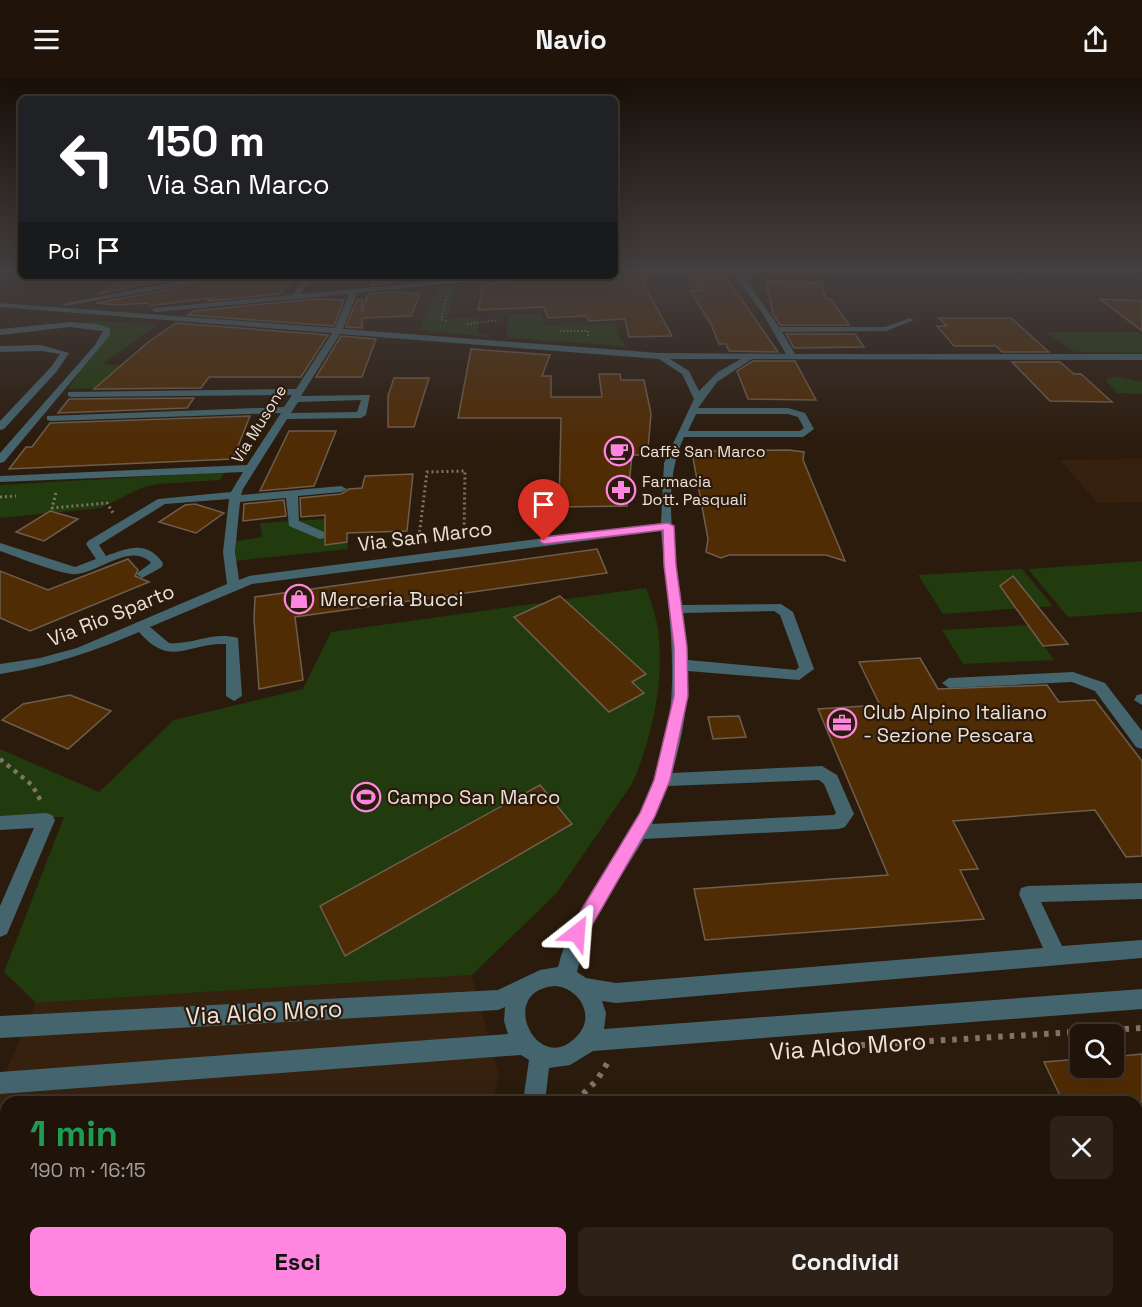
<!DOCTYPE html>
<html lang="it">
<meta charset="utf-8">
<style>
body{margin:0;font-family:"Space Grotesk",sans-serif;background:#2d2118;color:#f1f3f6;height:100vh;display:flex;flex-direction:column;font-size:22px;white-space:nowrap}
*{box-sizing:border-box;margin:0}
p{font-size:20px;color:#a29e9c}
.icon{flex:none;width:33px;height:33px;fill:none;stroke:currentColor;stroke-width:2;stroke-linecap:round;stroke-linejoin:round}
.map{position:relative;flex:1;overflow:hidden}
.panel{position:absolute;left:0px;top:1018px;width:1143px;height:212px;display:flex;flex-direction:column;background:#20140a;border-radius:18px 18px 0 0;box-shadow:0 6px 24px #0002,0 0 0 2px #3d332b}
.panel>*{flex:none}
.hud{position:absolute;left:18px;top:18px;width:600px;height:183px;border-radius:9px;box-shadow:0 6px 24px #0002,0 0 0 2px #3d332b;background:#202124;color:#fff;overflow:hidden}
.controls{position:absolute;left:1070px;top:946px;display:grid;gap:12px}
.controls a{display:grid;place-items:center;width:54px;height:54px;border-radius:9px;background:#20140a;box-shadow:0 6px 24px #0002,0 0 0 2px #3d332b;font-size:30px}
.pin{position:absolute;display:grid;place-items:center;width:51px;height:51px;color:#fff;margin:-62px -26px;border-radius:50% 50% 50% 0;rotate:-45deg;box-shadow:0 0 6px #0007}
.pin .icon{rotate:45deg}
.me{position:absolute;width:66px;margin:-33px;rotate:28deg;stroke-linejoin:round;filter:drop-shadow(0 0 4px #0008)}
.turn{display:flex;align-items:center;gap:21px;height:126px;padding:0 30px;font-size:27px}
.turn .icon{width:78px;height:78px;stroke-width:2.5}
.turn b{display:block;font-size:42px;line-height:51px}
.then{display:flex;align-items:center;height:57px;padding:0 30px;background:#0003;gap:12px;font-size:22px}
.round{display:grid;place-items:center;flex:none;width:63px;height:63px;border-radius:9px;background:#2d2118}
.overview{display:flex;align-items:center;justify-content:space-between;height:102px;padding:0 30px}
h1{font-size:36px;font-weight:800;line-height:45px;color:#1e9e55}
.primary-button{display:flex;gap:12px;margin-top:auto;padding:12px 30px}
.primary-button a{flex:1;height:69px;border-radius:9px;background:#fe85e0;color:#111;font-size:24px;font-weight:800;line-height:69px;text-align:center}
.primary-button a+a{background:#2d2118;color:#f1f3f6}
header{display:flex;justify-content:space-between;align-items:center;height:78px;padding:0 30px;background:#20140a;font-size:27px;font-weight:800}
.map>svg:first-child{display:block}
.built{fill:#36210e}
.green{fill:#213a0e}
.building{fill:#502c05;stroke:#6f5d4d;stroke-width:1.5}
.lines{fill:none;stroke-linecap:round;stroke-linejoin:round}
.path-far4{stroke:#817367;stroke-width:2;stroke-dasharray:1.5 2;stroke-linecap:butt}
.path-far3{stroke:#817367;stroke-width:3;stroke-dasharray:2 3;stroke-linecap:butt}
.path-far2{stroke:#817367;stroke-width:4;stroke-dasharray:3 4.5;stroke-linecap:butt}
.path-far1{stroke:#817367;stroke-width:4.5;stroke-dasharray:4 5;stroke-linecap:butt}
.path{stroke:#817367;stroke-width:6;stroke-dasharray:4.5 7;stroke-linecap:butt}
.minor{fill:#44656e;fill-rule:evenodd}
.route{fill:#fe85e0;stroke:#a55692;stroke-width:1.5}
.labels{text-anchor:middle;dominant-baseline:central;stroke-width:4.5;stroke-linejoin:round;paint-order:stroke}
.far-street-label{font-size:16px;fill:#ece1d8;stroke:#2b1b0d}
.far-poi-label{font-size:16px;fill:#ece1d8;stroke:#2b1b0d;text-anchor:start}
.street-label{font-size:20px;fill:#ece1d8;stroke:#2b1b0d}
.poi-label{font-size:20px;fill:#ece1d8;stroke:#2b1b0d;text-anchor:start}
.near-street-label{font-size:24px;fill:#ece1d8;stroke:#2b1b0d}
</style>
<header><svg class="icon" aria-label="menu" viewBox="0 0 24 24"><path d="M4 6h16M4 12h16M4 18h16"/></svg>Navio<svg class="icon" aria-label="share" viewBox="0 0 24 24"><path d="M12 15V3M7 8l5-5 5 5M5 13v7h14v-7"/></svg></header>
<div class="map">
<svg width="1142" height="1229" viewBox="0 0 1142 1229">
<rect width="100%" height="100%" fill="#2b1b0d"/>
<!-- built -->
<g class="built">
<polygon points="1142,381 1142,424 1098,425 1060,382"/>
<polygon points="472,897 499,996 492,1024 6,1024 6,1224 444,1224 443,1229 0,1229 0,1008 36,925"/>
</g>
<!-- green -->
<g class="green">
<polygon points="456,206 447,241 478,239 478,255 489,256 489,259 419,252 438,208"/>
<polygon points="542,236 544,247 616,246 620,263 623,263 625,268 507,260 508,237"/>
<polygon points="95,243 157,247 103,286 157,291 146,309 68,311 108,251 83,244"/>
<polygon points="1045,254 1138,254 1142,256 1142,275 1075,274"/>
<polygon points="1115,298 1142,304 1142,316 1117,315 1105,302"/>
<polygon points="225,394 220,402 158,406 141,410 101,430 0,440 0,407"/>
<polygon points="325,441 325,467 347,464 348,471 235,483 236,463 262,459 260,445"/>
<polygon points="1142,483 1142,534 1068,539 1028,491"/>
<polygon points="1022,491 1053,528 943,536 918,497"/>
<path d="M646,510C650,522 655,534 657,546C666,599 653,657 632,706L556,816L472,897L36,925L4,894L64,739H0V671L99,714L174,642L303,611L331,554Z"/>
<polygon points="1029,547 1054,582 963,586 942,552"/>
</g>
<!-- building -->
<g class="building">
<polygon points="615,193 637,193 672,258 629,259 625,241 589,243 586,238 548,240 544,229 478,232 483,207 538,199 615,198"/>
<polygon points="689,193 722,193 778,274 729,273 726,266 719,266 711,246 690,213 701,212"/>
<polygon points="161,198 187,198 99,216 123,202 143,204"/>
<polygon points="207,198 300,198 278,216 208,223 212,220 149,228 148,225 118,227 96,225 178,210"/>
<polygon points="374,198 395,198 393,205 371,207"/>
<polygon points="766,203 821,205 826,221 831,221 849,247 780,247 773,236"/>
<polygon points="391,214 420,216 411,238 362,240 362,250 346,249 357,222 362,222 362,234 368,216"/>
<polygon points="315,221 344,222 334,248 188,237 194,233"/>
<polygon points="1100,221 1142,223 1142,253"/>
<polygon points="939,240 1011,240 1049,274 1002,274 996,268 954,268 937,248 947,248"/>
<polygon points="176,245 328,257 301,299 209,299 201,310 94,311 147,265"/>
<polygon points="786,256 855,256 864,269 794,270"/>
<polygon points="341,258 376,261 362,299 316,299"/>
<polygon points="471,271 550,277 542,298 551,298 551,319 602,319 599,296 620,296 621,302 644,302 651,336 648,371 641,370 641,377 632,377 627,428 559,429 561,340 458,340"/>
<polygon points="753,283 795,283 816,322 748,321 737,293"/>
<polygon points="1012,284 1060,284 1074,296 1081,296 1112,324 1050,323"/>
<polygon points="394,300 429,300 414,349 388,349 388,318"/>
<polygon points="194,320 187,330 58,335 69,321"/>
<polygon points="250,338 233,381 9,391 26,369 32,369 50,345"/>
<polygon points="289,353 336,353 314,408 260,413"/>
<polygon points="691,369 704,373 789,372 804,374 803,382 845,483 826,477 729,477 721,480 706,474 708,461"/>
<polygon points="413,396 407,453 347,455 347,464 325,467 325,437 301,439 300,420 341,416 349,411 362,410 365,398"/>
<polygon points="284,422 286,438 243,443 244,426"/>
<polygon points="195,426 224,435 196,455 159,444 185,427"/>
<polygon points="50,433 78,441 44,463 16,454"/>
<polygon points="597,471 607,495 295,539 303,602 259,611 254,541 255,519"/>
<polygon points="128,481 138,492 135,498 149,504 30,553 0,540 0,493 48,512"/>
<polygon points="1013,498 1068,566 1043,568 1000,508"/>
<polygon points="560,518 646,596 632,604 644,615 609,634 514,539"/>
<polygon points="920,580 938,611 1047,607 1059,624 1095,622 1142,683 1142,778 1126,779 1095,732 953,743 978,791 960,792 984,841 705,862 694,811 888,797 818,631 880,627 859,584"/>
<polygon points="70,617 111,633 68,671 2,642 23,626"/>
<polygon points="739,638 746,659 713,661 708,639"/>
<polygon points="540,707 572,746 345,878 320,828"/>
<polygon points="1142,976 1142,1024 1063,1024 1044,984 1080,981 1080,990 1113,990 1113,979"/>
</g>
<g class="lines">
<!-- path-far4 -->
<g class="path-far4">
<polyline points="447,218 441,241 448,244"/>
<polyline points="467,246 499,242"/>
<polyline points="560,253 588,253 588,259"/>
</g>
<!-- path-far3 -->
<g class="path-far3">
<polyline points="56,415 52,430 107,425 113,435"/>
<polyline points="0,419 16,418"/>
<polyline points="419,459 427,394 465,393 464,458 457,459"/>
</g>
<!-- path-far2 -->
<polyline class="path-far2" points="419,457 418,464 464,457"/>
<!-- path-far1 -->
<polyline class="path-far1" points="0,681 32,707 41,723"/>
<!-- path -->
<g class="path">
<polyline points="849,968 1142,950"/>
<polyline points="575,1024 597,1002 608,984"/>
<polyline points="0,1177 6,1177"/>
<polyline points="537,1229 538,1224"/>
</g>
<!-- minor -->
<g class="minor">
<path d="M732,193H740L779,249H885L910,240L914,242L886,253L782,254L795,276H1142V282L752,281L717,304L698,330H788L805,335L814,351L803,359H684C660,411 675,472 682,527L781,526L793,534L814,591L799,602L688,593C688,628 682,661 672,695L822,688L837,697L854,736L845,749L839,751L644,761L593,843L586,858L577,894L586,900L616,905L1043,870L1019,816L1021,810L1028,808L1142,805V821L1041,824L1062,868L1142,862V880L616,925L602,923L606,935L604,951L1142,911V931L593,973L570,987L549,990L545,1024H523L529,982L521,977L0,1016V994L508,956L504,943L505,929L498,932L0,960V938L498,912L540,892L558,889C575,825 610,792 639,738C689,642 670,553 661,453L252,506L150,549L169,565C193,567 213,553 238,560L242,618L234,623L226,618V566C188,564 171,591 139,554C92,574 51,588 0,596V586L40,580L77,570L227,506L223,474L229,421L165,426L99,467L106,478C129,470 146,462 163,485L162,489L142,500L136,496L151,485C132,464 99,494 77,496C64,498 15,478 0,473V465L75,489L96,481L86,466L88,463L158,421L231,414L243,394L0,404V398L247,387L281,335L51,343L47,342V338L284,329L292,317L71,319L68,318V314L296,311L332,255L0,229V225L335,250L349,216L155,234L151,232L155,230L292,217L307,198H315L300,216L495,198H523L357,215L343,251L659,275L786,276L763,236ZM340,256L659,281L682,296L694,321L664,385L661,445L249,498L239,502L235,474L240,424L286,420L289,448L320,461L324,460V454L299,443L298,418L341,414L347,411L341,408L241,417L243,411L287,341L361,340L366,337L370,317L301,318ZM670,281H741L718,294L699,313L689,293ZM361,322L357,334L291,335L298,324ZM696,336H788L798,339L804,350L800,353H688ZM774,533L780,537L799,589L796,592L688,582L683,535ZM819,702L824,706L836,735L834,737L652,746L668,708ZM555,908C580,910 596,939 577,958C538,1001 495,912 555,908Z"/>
<polygon points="194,198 205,198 178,208 65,228 61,226 176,204"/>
<polygon points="70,244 97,246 110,250 110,257 4,384 0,385 0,375 95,267 103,253 70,249 0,257 0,251"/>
<polygon points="41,267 69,275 57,293 4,351 0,352 0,343 51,289 60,276 41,273 0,274 0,268"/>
<polygon points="1073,594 1105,605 1142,653 1142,671 1136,669 1095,613 1072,604 949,610 942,605 949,600"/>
<polygon points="1142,616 1142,627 1134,622 1137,617"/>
<polygon points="46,735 52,737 55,742 7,856 0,859 0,828 34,750 0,752 0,738"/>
<polygon points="482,1224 508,1224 507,1229 481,1229"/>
</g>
</g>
<!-- sky -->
<linearGradient id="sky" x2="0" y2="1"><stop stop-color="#180f07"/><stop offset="0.53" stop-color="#443f40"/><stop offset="1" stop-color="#443f40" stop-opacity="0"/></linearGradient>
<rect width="1142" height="365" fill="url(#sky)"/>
<!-- route -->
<polygon class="route" points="668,445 674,448 676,487 687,569 688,618 670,702 655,738 584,861 577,863 571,861 569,855 571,849 640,735 654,702 674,618 674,569 664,487 663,452 544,466 539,463 544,459"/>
<!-- icons -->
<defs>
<g id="cafe-ring" transform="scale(1.5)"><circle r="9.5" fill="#2b1b0d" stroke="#fe85e0" stroke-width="1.5"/><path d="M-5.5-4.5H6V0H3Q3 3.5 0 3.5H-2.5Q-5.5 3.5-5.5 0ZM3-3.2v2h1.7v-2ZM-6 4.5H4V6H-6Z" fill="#fe85e0"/></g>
<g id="pharmacy-ring" transform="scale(1.5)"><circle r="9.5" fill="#2b1b0d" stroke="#fe85e0" stroke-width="1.5"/><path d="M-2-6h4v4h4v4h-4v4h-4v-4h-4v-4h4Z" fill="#fe85e0"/></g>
<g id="shop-ring" transform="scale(1.5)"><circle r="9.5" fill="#2b1b0d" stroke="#fe85e0" stroke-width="1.5"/><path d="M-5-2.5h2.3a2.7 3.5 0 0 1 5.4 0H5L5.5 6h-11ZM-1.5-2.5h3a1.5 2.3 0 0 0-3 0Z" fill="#fe85e0"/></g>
<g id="office-ring" transform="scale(1.5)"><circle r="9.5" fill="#2b1b0d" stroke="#fe85e0" stroke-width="1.5"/><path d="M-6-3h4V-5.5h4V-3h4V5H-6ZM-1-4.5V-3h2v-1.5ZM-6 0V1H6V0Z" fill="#fe85e0"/></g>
<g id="stadium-ring" transform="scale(1.5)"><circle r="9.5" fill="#2b1b0d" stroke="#fe85e0" stroke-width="1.5"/><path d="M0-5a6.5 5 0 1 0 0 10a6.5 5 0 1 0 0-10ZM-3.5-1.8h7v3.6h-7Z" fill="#fe85e0"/></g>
</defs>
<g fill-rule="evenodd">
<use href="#cafe-ring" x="619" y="373"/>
<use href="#pharmacy-ring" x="621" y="412"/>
<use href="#shop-ring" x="299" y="521"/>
<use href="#office-ring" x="842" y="645"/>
<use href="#stadium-ring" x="366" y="719"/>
</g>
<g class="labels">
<!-- far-street labels -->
<g class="far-street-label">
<text transform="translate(259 346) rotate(-58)">Via Musone</text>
</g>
<!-- far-poi labels -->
<g class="far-poi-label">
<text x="640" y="373">Caffè San Marco</text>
<text x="642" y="403">Farmacia<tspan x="642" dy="18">Dott. Pasquali</tspan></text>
</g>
<!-- street labels -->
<g class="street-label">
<text transform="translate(425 458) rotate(-7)">Via San Marco</text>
<text transform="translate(111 537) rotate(-22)">Via Rio Sparto</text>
</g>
<!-- poi labels -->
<g class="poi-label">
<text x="320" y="521">Merceria Bucci</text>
<text x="863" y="634">Club Alpino Italiano<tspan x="863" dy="23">- Sezione Pescara</tspan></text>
<text x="387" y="719">Campo San Marco</text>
</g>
<!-- near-street labels -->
<g class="near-street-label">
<text transform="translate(264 934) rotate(-3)">Via Aldo Moro</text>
<text transform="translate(848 968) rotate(-4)">Via Aldo Moro</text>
</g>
</g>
</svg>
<div class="controls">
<a><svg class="icon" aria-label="search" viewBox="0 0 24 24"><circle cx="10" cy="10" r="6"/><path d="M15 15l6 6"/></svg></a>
</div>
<div class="pin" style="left:544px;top:463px;background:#d93025"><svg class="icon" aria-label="arrive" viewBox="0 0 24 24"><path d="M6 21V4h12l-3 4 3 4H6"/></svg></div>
<svg class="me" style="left:577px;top:855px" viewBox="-20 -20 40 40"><path d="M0-17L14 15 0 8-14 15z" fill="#fe85e0" stroke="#fff" stroke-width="4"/></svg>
<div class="hud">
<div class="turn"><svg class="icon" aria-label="left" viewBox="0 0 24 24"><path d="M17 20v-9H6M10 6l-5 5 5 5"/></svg><div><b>150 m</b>Via San Marco</div></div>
<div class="then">Poi<svg class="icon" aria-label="arrive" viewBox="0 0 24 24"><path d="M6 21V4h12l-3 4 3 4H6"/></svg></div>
</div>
<section class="panel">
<div class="overview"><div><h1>1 min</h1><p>190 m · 16:15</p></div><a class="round"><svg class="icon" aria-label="close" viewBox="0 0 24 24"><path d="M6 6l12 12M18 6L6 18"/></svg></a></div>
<div class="primary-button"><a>Esci</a><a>Condividi</a></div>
</section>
</div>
